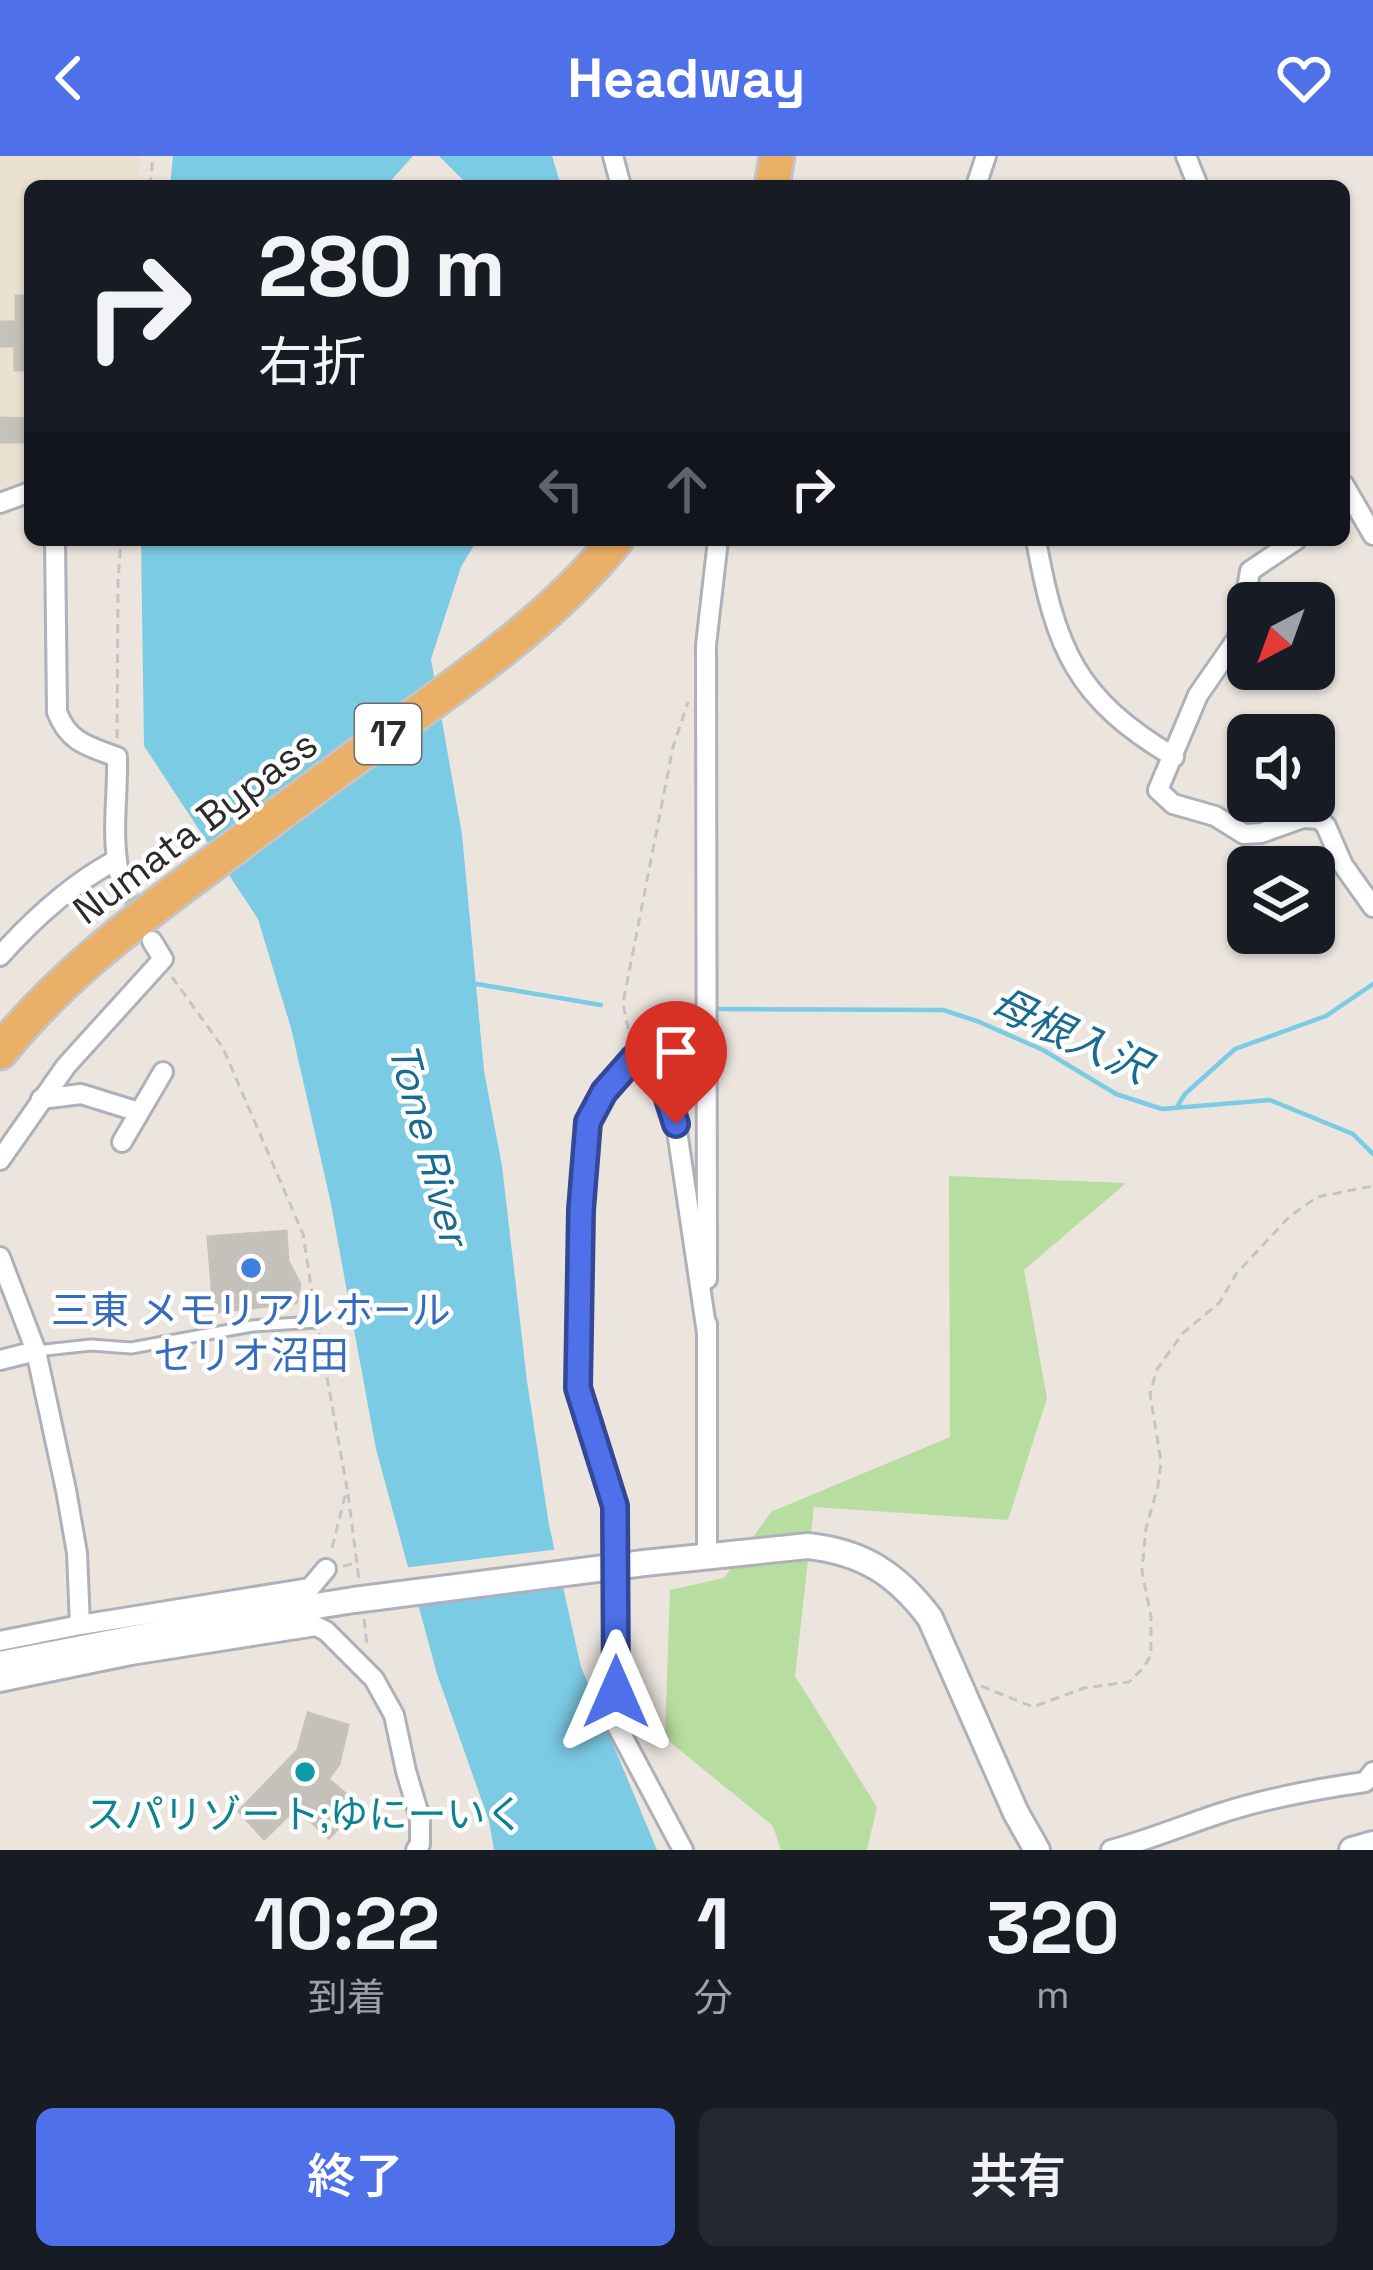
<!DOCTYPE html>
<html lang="ja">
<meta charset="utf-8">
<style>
body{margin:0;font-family:"Space Grotesk","Noto Sans JP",sans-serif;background:#242831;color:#f1f3f6;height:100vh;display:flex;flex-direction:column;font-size:45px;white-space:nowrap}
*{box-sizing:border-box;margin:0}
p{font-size:39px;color:#9ea1a6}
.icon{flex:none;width:66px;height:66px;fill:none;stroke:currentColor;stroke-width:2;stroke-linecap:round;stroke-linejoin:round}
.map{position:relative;height:1694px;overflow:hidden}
.side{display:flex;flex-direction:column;background:#171b24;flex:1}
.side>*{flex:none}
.hud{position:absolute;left:24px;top:24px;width:1326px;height:366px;border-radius:18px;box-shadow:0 3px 9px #0004;background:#171b24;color:#f1f3f6;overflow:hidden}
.needle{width:78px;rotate:221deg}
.buttons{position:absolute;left:1227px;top:426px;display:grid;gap:24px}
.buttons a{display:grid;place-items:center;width:108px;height:108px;border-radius:18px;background:#171b24;box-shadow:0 3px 9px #0004;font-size:60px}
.pin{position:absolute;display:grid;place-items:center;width:102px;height:102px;color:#fff;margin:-123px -51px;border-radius:50% 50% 50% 0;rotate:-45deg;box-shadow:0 0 12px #0007}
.pin .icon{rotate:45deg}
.me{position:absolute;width:132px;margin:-66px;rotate:0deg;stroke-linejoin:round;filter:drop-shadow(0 0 9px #0008)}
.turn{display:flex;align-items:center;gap:42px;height:252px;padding:0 36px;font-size:54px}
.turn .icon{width:156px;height:156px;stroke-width:2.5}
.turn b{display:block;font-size:84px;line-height:102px}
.lanes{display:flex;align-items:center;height:114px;padding:0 36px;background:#0003;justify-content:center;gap:60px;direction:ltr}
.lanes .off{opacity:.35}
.eta{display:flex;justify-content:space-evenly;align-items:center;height:204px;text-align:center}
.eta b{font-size:72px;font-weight:600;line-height:84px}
.action{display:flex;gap:24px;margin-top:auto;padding:24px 36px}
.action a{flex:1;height:138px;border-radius:18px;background:#4e70e9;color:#fff;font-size:48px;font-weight:600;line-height:138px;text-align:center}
.action a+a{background:#242831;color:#f1f3f6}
header{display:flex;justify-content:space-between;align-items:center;height:156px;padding:0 36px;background:#4e70e9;color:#fff;font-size:54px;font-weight:600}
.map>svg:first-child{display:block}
.education{fill:#ebe1d0}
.green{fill:#b7dda0}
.water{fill:#7bcbe4}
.pier{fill:#ebe5de}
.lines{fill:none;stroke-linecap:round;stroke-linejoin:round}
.stream{stroke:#7bcbe4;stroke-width:4.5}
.building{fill:#c4c0ba;stroke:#c7c1b8;stroke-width:3}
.minor-tunnel{stroke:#c5c0ba;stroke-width:18;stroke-dasharray:18 9;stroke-linecap:butt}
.service-casing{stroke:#afb1ba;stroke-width:15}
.minor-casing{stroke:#afb1ba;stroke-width:24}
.tertiary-casing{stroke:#afb1ba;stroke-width:30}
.trunk-casing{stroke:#c4c4c4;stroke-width:39}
.path{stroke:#c4c4c4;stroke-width:3;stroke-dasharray:9 6;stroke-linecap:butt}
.service{stroke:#fff;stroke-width:9}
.minor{stroke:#fff;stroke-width:18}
.tertiary{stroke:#fff;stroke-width:24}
.trunk{stroke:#eab068;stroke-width:33}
.tertiary-bridge-casing{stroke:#afb1ba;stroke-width:30;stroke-linecap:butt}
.tertiary-bridge{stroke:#fff;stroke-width:24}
.route-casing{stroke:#334997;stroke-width:30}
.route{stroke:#4e70e9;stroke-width:21}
.shop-dot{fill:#3f7fe0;stroke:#fff;stroke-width:4.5}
.culture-dot{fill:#0f9aa8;stroke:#fff;stroke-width:4.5}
.labels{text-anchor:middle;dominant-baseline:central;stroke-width:9;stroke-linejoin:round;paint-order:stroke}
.shield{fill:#fff;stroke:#6b6b6b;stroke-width:3}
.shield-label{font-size:36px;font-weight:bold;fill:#2b2b2b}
.street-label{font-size:39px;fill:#2b2b2b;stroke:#fff}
.shop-label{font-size:39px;fill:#366cbe;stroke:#fff}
.culture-label{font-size:39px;fill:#0d838f;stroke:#fff}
.water-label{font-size:42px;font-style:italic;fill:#1a6b90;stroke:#fff}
</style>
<header><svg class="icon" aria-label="back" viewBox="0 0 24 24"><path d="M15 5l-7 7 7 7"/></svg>Headway<svg class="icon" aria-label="heart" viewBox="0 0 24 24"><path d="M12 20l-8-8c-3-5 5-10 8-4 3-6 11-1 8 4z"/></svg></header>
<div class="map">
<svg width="1373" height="1694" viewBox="0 0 1373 1694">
<rect width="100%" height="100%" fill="#ebe5de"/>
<!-- education -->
<polygon class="education" points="0,0 139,0 138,30 30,30 30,331 0,343"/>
<!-- green -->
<polygon class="green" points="949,1020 1126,1027 1024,1114 1047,1242 1008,1364 814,1351 795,1520 877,1651 867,1694 781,1694 773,1670 665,1582 670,1434 724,1422 771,1356 950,1281"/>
<!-- water -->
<g class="water">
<polygon points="173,0 413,0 386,30 170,30"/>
<polygon points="439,0 552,0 561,30 469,30"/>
<polygon points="141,384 477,384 461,411 431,503 462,678 484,915 502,1010 527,1225 549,1369 581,1511 657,1694 494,1694 489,1665 437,1518 376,1293 330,1043 291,872 258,763 144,590"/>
</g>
<!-- pier -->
<polygon class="pier" points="560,1393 568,1428 412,1448 402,1412"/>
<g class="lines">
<!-- stream -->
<g class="stream">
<polyline points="471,827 601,849"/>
<polyline points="655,852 703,853"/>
<polyline points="715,853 943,854 977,865 1043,894 1116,938 1162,953 1270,944 1353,978 1373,998"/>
<polyline points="1178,949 1185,938 1235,893 1326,860 1373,828"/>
</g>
</g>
<!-- building -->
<g class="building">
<polygon points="16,140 30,140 30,214 15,214 15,190 0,190 0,166 16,166"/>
<polygon points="0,262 30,263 30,286 0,286"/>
<polygon points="286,1075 288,1105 300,1128 296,1147 214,1156 208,1081"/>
<polygon points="308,1557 348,1569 339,1608 328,1623 360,1650 329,1682 296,1652 264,1683 239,1655 298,1594"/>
</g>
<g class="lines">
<!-- minor-tunnel -->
<polyline class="minor-tunnel" points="119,717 142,764"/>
<!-- service casing -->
<g class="service-casing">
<polyline id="service" points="36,1195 91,1189 131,1192 252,1170 317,1166"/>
</g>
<!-- minor casing -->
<g class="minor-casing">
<g id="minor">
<polyline points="613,0 621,30"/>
<polyline points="1186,0 1198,30"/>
<polyline points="976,30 986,0"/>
<polyline points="1344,329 1373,379"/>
<polyline points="0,347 30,336"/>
<path d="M55,384L57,556C69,587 88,590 117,601C118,642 111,676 119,717"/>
<path d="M1036,384C1056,493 1075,542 1174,601"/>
<polyline points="1296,384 1250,415 1239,480 1198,539 1158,634 1173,648 1215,660 1244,678 1261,677 1303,662 1319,663 1326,670 1343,709 1373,751"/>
<path d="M0,800C34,762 71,728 116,704"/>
<polyline points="41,943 81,938 139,956"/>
<polyline points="122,986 163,916"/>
<polyline points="0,1004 66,910 163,803 152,785"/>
<polyline points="0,1101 36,1195 66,1334 77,1397 80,1469 0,1485"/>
<polyline points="707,1123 706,489 718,384"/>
<polyline points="707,1168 707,1401"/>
<polyline points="0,1204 36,1195"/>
<polyline points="80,1469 310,1432 326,1413"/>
<polyline points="0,1526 131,1499 316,1470 326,1475 374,1523 394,1559 406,1615 420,1662 420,1688 416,1694"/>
<polyline points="683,1694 617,1570 615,1350 578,1232 582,1054 588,966 604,936 634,902 660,918 676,968 707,1177"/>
<path d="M1111,1694C1148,1684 1182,1670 1218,1658C1266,1642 1316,1633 1365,1626L1373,1616"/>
</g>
</g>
<!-- tertiary casing -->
<g class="tertiary-casing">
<g id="tertiary">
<path d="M644,1407L808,1390C863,1396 897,1418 930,1462L1016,1657L1037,1694"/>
<polyline points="0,1508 227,1464 354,1444"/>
<polyline points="1352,1694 1373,1688"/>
</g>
</g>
<!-- trunk casing -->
<g class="trunk-casing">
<g id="trunk">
<polyline points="772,30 777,0"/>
<path d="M0,896C57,824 131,768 204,714C272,663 340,612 409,563C484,509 557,456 616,384"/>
</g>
</g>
<!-- path -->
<g class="path">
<polyline points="150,30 153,0"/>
<polyline points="117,582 118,425 121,384"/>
<polyline points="172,821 223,892 303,1078 315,1156"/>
<polyline points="631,888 623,847 673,591 688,546"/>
<polyline points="319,1177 347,1332 331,1396"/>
<polyline points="348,1338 359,1424"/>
<polyline points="343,1410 357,1407"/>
<polyline points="364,1463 367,1489"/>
<polyline points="981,1530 1033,1551 1084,1532 1129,1526 1144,1511 1151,1499 1151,1461 1142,1415 1146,1372 1158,1330 1161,1305 1150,1238 1157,1213 1183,1177 1220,1146 1236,1118 1289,1061 1317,1041 1373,1030"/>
</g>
<!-- service -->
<use href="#service" class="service"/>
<!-- minor -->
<use href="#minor" class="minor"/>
<!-- tertiary -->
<use href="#tertiary" class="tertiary"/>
<!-- trunk -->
<use href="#trunk" class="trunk"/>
<!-- tertiary-bridge casing -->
<g class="tertiary-bridge-casing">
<polyline id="tertiary-bridge" points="354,1444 644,1407"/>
</g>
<!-- tertiary-bridge -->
<use href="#tertiary-bridge" class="tertiary-bridge"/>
</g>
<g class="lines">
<!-- route casing -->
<g class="route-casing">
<polyline id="route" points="616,1536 615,1350 578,1232 581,1054 588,966 604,936 634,902 660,918 676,968"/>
</g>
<!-- route -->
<use href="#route" class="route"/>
</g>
<!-- markers -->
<circle class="shop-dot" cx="251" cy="1112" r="12"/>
<circle class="culture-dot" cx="305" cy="1616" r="12"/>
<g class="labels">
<!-- shield labels -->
<rect class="shield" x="355" y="548" width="66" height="60" rx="9"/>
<g class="shield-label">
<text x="388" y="578">17</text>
</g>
<!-- street labels -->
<g class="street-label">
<text transform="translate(195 671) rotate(-37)">Numata Bypass</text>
</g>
<!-- shop labels -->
<g class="shop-label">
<text x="251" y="1154">三東 メモリアルホール<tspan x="251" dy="45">セリオ沼田</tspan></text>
</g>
<!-- culture labels -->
<g class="culture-label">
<text x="305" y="1658">スパリゾート;ゆにーいく</text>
</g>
<!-- water labels -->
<g class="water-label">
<text transform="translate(1070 879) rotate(25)">母根入沢</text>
<text transform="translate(429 988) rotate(75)">Tone River</text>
</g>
</g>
</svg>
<div class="buttons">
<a><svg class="needle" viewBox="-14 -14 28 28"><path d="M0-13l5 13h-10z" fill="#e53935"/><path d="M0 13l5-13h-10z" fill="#9ea1a6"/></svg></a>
<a><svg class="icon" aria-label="sound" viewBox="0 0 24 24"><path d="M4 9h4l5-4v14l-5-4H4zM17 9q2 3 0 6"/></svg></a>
<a><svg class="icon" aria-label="layers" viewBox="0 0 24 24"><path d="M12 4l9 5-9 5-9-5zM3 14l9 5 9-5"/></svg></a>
</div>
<div class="pin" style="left:676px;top:968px;background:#d93025"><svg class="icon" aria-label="arrive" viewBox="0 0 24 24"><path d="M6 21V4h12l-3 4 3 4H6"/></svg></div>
<svg class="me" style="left:616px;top:1536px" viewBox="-20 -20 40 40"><path d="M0-17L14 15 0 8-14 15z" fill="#4e70e9" stroke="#fff" stroke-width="4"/></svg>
<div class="hud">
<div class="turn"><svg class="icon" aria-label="right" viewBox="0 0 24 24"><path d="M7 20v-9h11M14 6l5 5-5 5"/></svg><div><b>280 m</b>右折</div></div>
<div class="lanes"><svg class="icon off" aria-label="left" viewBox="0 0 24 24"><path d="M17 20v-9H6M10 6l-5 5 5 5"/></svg><svg class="icon off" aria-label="ahead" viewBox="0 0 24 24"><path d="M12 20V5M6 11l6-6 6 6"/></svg><svg class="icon" aria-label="right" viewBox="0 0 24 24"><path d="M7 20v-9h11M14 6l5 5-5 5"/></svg></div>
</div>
</div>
<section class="side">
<div class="eta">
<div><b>10:22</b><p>到着</p></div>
<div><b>1</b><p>分</p></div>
<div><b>320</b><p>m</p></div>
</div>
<div class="action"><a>終了</a><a>共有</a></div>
</section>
